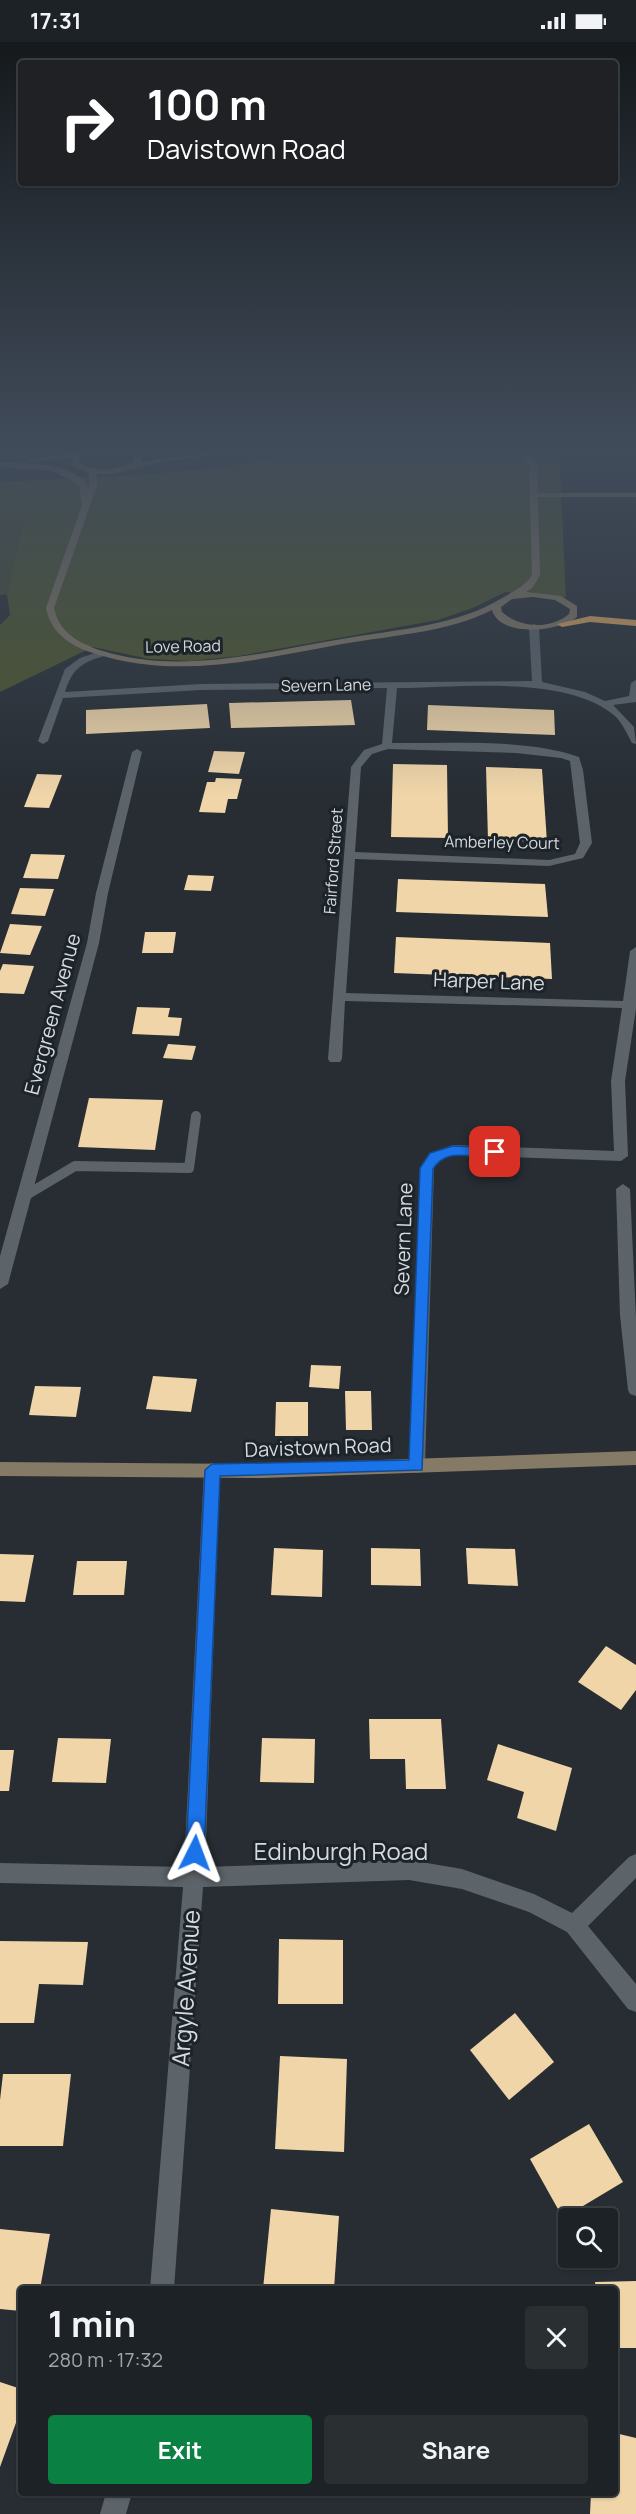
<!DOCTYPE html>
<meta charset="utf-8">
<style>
body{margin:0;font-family:Manrope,sans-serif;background:#2a2f32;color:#f1f3f6;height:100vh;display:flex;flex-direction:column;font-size:22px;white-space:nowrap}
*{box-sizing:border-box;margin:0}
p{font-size:20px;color:#a0a4a7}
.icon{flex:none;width:33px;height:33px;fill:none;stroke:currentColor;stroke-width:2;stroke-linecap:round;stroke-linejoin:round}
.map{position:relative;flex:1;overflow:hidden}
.details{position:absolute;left:18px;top:2244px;width:600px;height:210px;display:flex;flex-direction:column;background:#1d2226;border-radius:6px;box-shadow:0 2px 4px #0004,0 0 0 2px #3b3f43}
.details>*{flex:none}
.guide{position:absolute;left:18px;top:18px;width:600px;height:126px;border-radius:6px;box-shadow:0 2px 4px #0004,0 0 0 2px #3b3f43;background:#202124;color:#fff;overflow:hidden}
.buttons{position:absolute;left:558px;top:2166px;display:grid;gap:12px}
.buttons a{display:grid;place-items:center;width:60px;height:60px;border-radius:6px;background:#1d2226;box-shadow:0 2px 4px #0004,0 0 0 2px #3b3f43;font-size:30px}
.pin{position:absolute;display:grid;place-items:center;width:51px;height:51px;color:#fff;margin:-26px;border-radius:12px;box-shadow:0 3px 9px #0006}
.me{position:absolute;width:66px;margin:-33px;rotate:3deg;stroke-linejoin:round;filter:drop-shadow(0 0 4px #0008)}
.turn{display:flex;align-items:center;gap:21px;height:126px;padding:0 30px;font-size:27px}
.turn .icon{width:78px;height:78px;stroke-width:2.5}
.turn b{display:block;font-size:42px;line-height:51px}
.round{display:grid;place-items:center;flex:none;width:63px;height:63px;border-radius:6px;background:#2a2f32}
.headline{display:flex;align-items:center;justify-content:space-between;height:102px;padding:0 30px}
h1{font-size:36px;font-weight:700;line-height:45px}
.action{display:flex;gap:12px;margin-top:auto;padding:12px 30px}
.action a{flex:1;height:69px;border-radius:6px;background:#0b8043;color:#fff;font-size:24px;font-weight:700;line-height:69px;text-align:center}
.action a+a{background:#2a2f32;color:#f1f3f6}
.status{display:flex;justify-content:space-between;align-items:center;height:42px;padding:0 30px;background:#1d2226;direction:ltr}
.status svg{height:16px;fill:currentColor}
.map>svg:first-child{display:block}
.green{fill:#474d31}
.forest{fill:#4d562a}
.building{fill:#f0d5a8}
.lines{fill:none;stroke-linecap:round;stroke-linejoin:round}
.lane{stroke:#5c646a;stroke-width:10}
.street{fill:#5c646a;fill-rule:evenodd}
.secondary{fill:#857a66;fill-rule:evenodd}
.highway{fill:#e4ad5e;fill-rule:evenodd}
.route{fill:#1a73e8;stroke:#114b97;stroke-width:1.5}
.labels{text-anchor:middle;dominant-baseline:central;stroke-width:6;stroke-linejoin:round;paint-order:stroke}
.far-street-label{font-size:16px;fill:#d6dade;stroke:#1d2429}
.street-label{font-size:20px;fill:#d6dade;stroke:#1d2429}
.near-street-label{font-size:24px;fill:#d6dade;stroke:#1d2429}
</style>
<div class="status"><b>17:31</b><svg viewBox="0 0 49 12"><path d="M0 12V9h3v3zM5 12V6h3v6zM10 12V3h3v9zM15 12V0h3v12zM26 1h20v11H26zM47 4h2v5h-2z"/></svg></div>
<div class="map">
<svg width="636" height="2472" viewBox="0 0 636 2472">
<rect width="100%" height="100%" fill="#272d33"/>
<!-- green -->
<polygon class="green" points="0,476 23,476 7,552 0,553"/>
<!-- forest -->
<polygon class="forest" points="326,408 559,408 566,555 505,550 475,565 438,578 239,614 190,619 149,617 93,605 0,650 0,583 10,573 7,552 23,477 0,476 0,440 143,433 220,425"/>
<!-- building -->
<g class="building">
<polygon points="351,658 355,683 231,686 229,661"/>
<polygon points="207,662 210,686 86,692 86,668"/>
<polygon points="428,663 554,668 555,693 427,688"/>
<polygon points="214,709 245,710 239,732 208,730"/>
<polygon points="393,722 447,723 448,796 391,795"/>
<polygon points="486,725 542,727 547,800 488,798"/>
<polygon points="37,732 62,733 49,766 24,765"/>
<polygon points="216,736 242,737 237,757 228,757 225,771 199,770 207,740 215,740"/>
<polygon points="31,812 65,813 58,837 23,836"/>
<polygon points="188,833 214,834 211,849 184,848"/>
<polygon points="398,837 545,842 548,875 396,870"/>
<polygon points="20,846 54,847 45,874 11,872"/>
<polygon points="10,882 42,884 30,913 0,911"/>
<polygon points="145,890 176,890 173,911 142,911"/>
<polygon points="396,895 550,901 552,937 394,931"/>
<polygon points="3,922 34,924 24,952 0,951 0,929"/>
<polygon points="137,965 170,966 168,975 182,976 179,994 132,992"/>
<polygon points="168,1002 196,1004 192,1018 163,1016"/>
<polygon points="89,1056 163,1058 155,1108 78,1105"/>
<polygon points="311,1323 341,1324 339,1347 309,1345"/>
<polygon points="153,1334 197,1337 191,1370 146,1367"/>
<polygon points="35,1344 81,1345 76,1375 29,1373"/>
<polygon points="345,1349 371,1349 372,1388 346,1388"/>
<polygon points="276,1360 308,1360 308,1394 275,1394"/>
<polygon points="274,1506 323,1508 322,1555 271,1553"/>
<polygon points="371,1506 420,1507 421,1544 371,1543"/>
<polygon points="466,1506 515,1507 518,1544 468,1542"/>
<polygon points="0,1512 34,1513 25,1560 0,1559"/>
<polygon points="77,1519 127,1519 124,1553 73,1553"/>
<polygon points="606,1604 636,1623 636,1648 621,1668 578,1640"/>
<polygon points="369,1677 441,1677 446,1747 406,1747 405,1717 370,1717"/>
<polygon points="58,1696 111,1697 106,1741 52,1740"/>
<polygon points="262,1696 315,1697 314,1741 260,1740"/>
<polygon points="498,1702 572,1726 556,1789 517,1776 524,1750 487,1738"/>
<polygon points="0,1708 14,1708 9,1749 0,1749"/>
<polygon points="279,1897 343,1898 343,1962 278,1962"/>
<polygon points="0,1899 88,1900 83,1943 39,1942 34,1981 0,1981"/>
<polygon points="515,1971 554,2020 509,2058 470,2008"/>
<polygon points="280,2014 347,2017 344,2110 275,2107"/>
<polygon points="3,2032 71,2032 63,2104 0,2104 0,2058"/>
<polygon points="589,2082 623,2140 563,2176 530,2117"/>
<polygon points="271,2167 339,2174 334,2247 263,2247"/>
<polygon points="0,2187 50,2192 40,2247 21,2247 21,2269 0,2267"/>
<polygon points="636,2239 636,2306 615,2306 615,2247 596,2247 595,2240"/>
<polygon points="0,2340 21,2347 21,2367 0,2425"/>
<polygon points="615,2391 636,2396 636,2472 590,2472 591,2451 615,2451"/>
</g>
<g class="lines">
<!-- lane -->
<polyline class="lane" points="23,1155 75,1124 189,1126 196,1074"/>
<!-- street -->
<g class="street">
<polygon points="165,408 237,408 238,409 234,411 169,410"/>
<path d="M534,582L539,585L542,640L585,650L605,659L629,654L631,641L636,638V660L613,663L634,685L636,702L632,701C627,692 623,682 615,674C567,632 458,646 397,646L392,701C448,702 527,696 579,715L583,728L592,801L583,816L549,824L355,817L346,951L623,959L630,909L636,905V967L625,1039L628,1114L621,1119L454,1113L440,1117L434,1126L425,1424L423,1429L417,1431L411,1429L409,1424L420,1126L430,1111L453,1103L614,1109L611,1039L622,966L345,959L342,1017L340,1020H330L328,1017L351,725L364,708L382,702L387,646L201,648L63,656L48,699L43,702L38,699L65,627L80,616L101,609L104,610V614C82,620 72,627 65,650L201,642L532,639L529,585ZM388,707L516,711L561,716L570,719L580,801L575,812L549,818L355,810L361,725L372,712Z"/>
<polygon points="137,707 142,710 108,851 99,901 8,1242 0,1247 0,1214 87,901 96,851 132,710"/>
<polygon points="623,1142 630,1147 636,1276 636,1354 630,1352 628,1348 620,1273 616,1147"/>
<polygon points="212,1421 218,1423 220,1428 205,1825 409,1818 462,1827 534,1852 572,1871 629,1815 636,1812 636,1836 588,1884 636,1942 636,1970 628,1967 567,1890 529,1870 462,1847 409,1838 203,1845 174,2247 150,2247 183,1845 0,1841 0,1821 184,1825 204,1428 206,1423"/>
<polygon points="106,2451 132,2451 126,2472 100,2472"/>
</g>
<!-- secondary -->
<g class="secondary">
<path d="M81,408H93L81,414L78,420C95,431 116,429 133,420L135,414L126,408H135L142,411L141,420L227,408H248L156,421L114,432H96L98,441L54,566C59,591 80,602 103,609C181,633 264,610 342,597C397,587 455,585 504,555C515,548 524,545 532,533L529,423L518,408H526L537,423L538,451H636V455H538L540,533L533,545L526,550L561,554L577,564V575C559,590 500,596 492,568C446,591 393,593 342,602C260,617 178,638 96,612C72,605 51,592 46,566L82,463L79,443L53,429L0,425V421C22,421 79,420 88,446L90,441L88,430L71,423L73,415L32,420L28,418ZM533,555L555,558L570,567L569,572C550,588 520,586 502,570L501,565L512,557Z"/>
<polygon points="636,1409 636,1423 263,1436 0,1434 0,1420 263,1422"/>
</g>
<!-- highway -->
<polygon class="highway" points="590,574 636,578 636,584 590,580 562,585 557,582"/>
</g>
<!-- sky -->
<linearGradient id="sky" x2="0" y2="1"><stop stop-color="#15191c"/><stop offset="0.54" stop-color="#414c5b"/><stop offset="1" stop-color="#414c5b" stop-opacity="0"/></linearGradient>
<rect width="636" height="754" fill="url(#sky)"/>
<!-- route -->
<path class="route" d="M453,1104L495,1106L501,1110C485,1126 452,1098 433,1127L422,1428L220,1434L204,1811L201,1817L195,1820L189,1817L186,1811L205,1428L212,1422L409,1418L420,1126L430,1111Z"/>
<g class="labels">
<!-- far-street labels -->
<g class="far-street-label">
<text transform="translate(183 604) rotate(-1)">Love Road</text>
<text transform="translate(326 643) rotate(-1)">Severn Lane</text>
<text transform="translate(502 800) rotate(1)">Amberley Court</text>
<text transform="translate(333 819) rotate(-86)">Fairford Street</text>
</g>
<!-- street labels -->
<g class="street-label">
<text transform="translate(489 939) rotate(2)">Harper Lane</text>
<text transform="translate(52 972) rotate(-75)">Evergreen Avenue</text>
<text transform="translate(403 1197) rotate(-88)">Severn Lane</text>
<text transform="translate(318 1405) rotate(-2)">Davistown Road</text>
</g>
<!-- near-street labels -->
<g class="near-street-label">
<text x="341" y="1808">Edinburgh Road</text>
<text transform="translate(185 1946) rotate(-86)">Argyle Avenue</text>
</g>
</g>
</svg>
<div class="buttons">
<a><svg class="icon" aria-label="search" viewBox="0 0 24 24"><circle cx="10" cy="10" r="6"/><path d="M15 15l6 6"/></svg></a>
</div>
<div class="pin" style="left:495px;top:1110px;background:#d93025"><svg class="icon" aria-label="arrive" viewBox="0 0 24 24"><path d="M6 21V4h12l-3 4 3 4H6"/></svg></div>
<svg class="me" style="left:195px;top:1811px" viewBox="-20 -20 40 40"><path d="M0-17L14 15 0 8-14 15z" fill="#1a73e8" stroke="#fff" stroke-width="4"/></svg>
<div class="guide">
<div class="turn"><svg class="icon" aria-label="right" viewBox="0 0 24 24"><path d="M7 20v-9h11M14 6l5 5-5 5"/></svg><div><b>100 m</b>Davistown Road</div></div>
</div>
<section class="details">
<div class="headline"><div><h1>1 min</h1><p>280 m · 17:32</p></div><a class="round"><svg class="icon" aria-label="close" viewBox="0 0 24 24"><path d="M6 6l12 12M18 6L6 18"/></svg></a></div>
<div class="action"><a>Exit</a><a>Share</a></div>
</section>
</div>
